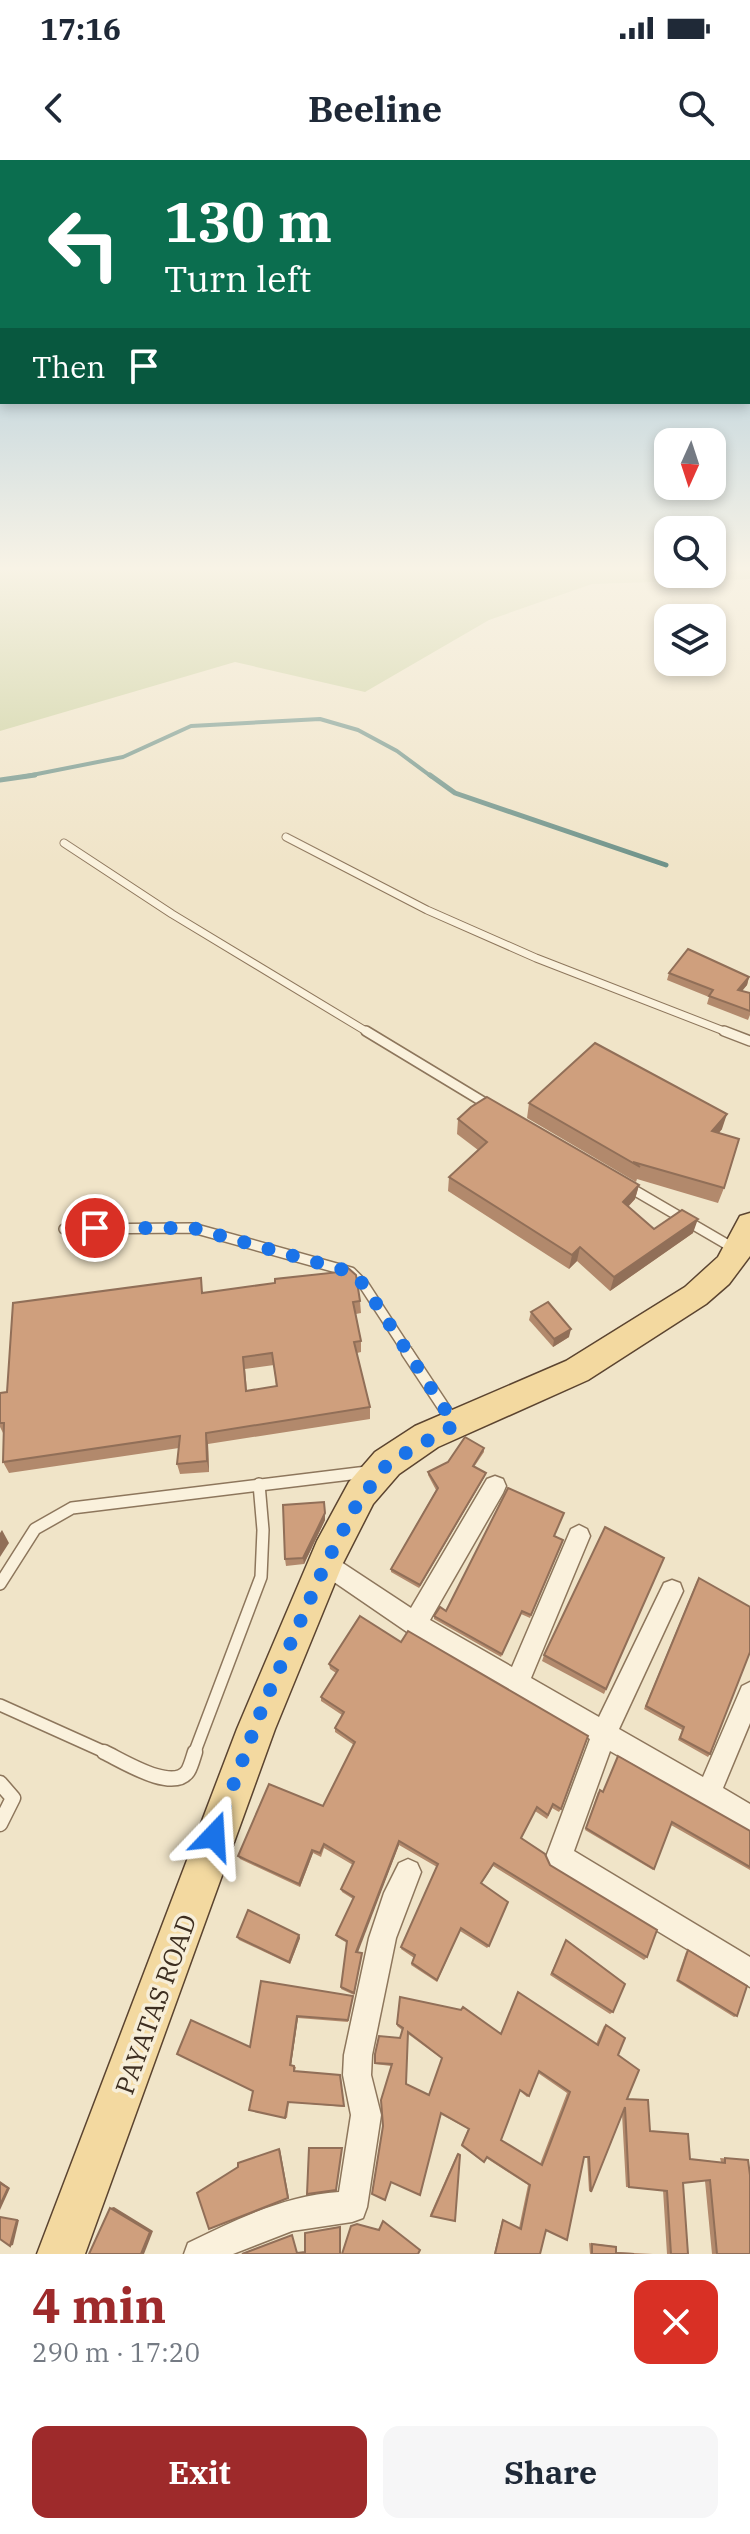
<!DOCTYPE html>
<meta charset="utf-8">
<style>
body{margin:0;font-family:"IBM Plex Serif",serif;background:#f6f6f7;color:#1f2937;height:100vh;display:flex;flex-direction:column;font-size:30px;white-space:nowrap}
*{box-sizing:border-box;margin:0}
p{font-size:26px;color:#747a83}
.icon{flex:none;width:44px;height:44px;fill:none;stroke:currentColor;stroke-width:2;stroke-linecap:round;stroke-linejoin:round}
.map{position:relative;height:2094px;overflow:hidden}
.side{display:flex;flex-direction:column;background:#fff;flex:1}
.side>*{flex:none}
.top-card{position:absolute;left:0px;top:0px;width:750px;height:244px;box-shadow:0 4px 12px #0003;background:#0b6e4f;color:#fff;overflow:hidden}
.needle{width:52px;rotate:183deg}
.controls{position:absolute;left:654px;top:268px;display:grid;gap:16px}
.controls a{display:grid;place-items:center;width:72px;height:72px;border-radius:16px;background:#fff;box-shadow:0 4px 12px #0003;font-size:40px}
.pin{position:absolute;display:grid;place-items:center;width:68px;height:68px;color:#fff;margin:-34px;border:4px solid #fff;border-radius:50%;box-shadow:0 2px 8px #0007}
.me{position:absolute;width:88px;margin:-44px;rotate:20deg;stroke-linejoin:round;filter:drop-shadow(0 0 6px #0008)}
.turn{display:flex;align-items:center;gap:28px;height:168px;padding:0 32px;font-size:36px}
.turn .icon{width:104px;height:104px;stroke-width:2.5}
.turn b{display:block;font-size:56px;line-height:68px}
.then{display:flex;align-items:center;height:76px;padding:0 32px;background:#0003;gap:16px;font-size:30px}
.round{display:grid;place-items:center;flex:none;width:84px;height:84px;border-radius:16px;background:#f6f6f7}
.overview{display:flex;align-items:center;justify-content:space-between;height:136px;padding:0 32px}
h1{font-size:48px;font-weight:700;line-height:60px;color:#9e2a2b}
.action{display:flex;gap:16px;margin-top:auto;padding:16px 32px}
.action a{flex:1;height:92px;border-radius:16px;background:#9e2a2b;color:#fff;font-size:32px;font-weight:700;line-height:92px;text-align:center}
.action a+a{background:#f6f6f7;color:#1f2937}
.status{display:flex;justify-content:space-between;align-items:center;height:56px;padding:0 40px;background:#fff;direction:ltr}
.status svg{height:22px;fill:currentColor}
header{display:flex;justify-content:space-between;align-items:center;height:104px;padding:0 32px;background:#fff;font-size:36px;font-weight:700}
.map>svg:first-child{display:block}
.green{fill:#c9cf9b}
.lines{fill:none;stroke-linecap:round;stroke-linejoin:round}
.stream-far1{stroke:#6f938a;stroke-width:4}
.stream{stroke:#6f938a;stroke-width:5}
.lane-far3-casing{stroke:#8d765c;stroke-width:9}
.lane-far2-casing{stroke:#8d765c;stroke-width:12}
.lane-far1-casing{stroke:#8d765c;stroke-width:14}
.lane-casing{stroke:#8d765c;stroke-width:17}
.street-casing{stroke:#8d765c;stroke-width:3}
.primary-casing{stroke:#5b4430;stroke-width:3}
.lane-far3{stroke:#faf1dc;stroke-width:7}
.lane-far2{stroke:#faf1dc;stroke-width:9}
.lane-far1{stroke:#faf1dc;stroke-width:11}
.lane{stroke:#faf1dc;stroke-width:14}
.street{fill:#faf1dc;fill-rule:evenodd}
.primary{fill:#f3d9a0;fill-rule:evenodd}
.wall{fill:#b2896c;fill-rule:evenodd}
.shaded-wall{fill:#916f58}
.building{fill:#cf9f7d;stroke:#916f58;stroke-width:2;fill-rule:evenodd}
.route{stroke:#1a73e8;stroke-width:14;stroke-dasharray:0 25.2}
.labels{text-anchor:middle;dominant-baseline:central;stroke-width:7;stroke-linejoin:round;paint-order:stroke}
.near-street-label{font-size:26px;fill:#3d2e20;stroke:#f7eed8}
</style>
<div class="status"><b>17:16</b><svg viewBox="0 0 49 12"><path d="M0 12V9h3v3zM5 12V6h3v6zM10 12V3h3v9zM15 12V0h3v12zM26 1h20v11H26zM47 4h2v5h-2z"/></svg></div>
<header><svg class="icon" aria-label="back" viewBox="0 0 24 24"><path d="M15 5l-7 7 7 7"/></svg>Beeline<svg class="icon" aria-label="search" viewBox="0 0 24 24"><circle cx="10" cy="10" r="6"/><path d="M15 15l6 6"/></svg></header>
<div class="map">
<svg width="750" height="2094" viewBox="0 0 750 2094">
<rect width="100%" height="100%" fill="#f0e4c8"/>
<!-- green -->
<polygon class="green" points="0,410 668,410 668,414 750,410 750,419 592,424 489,460 365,532 235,502 0,571"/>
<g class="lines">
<!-- stream-far1 -->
<polyline class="stream-far1" points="22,617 123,597 191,566 320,559 358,570 397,591 432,617"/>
<!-- stream -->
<g class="stream">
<polyline points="430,615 455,633 666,705"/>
<polyline points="0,620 35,615"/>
</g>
<!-- lane-far3 casing -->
<g class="lane-far3-casing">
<g id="lane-far3">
<polyline points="286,677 427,750 536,798 729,873"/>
<polyline points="64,683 172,754 369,873"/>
</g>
</g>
<!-- lane-far2 casing -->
<g class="lane-far2-casing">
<g id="lane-far2">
<polyline points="366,871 490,946"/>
<polyline points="724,871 750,881"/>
<polyline points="627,1026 735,1089"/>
<polyline points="64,1069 193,1068 351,1112 364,1125 409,1194"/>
</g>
</g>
<!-- lane-far1 casing -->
<g class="lane-far1-casing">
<g id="lane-far1">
<polyline points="407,1192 452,1260"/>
<polyline points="0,1424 35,1369 72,1348 367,1312"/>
<polyline points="0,1545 109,1594"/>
<polyline points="194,1594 261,1417 263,1370 259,1324"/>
</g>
</g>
<!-- lane casing -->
<g class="lane-casing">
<g id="lane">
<path d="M104,1592C123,1601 173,1633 188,1611C191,1606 193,1598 195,1592"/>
<polyline points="0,1623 13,1638 0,1664"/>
</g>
</g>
<!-- street casing -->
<g class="street-casing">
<g id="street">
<polygon points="495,1316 503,1319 506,1326 503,1333 430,1460 512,1507 571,1369 579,1365 587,1369 590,1376 531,1518 599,1557 664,1423 672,1420 680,1423 683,1431 619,1569 703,1617 742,1526 750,1522 750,1563 723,1628 750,1644 750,1671 610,1591 574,1691 750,1797 750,1827 550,1706 546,1697 590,1579 407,1472 318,1411 315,1403 318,1395 326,1392 411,1448 487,1319"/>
<path d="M408,1699L417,1703L421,1712L396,1778L372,1895L371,1915L381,1955L367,2047L363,2058L352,2062L292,2071L233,2094H184L188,2083C235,2060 286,2035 339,2032L351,1955L343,1915L344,1895L369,1778L384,1733L399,1703Z"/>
</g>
</g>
<!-- primary casing -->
<g class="primary-casing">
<polygon id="primary" points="750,1053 750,1096 729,1124 706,1144 588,1220 438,1287 399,1314 373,1344 343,1403 275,1569 85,2094 37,2094 237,1569 317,1381 349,1322 375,1292 415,1266 566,1201 685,1127 718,1097 740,1056"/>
</g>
<!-- lane-far3 -->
<use href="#lane-far3" class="lane-far3"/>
<!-- lane-far2 -->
<use href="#lane-far2" class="lane-far2"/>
<!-- lane-far1 -->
<use href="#lane-far1" class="lane-far1"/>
<!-- lane -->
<use href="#lane" class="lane"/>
<!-- street -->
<use href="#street" class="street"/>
<!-- primary -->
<use href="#primary" class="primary"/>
</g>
<!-- wall -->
<g class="wall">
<polygon points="669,813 749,817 747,825 742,831 750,833 750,855 748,860 707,844 709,837 667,820"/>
<polygon points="529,943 722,969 719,973 724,1028 718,1043 637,1019 636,1022 527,958"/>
<polygon points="458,959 639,1025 635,1039 628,1047 654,1069 693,1073 610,1131 577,1101 569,1109 448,1031 449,1017 478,990 457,974"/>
<path d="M203,1133L360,1141L361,1153L356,1154L361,1181V1192L357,1193L370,1247V1259L208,1284L209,1312L180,1314L177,1304L179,1288L9,1313L3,1302L4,1275L0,1267V1233L7,1232ZM274,1205L276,1227L247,1231L245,1209Z"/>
<polygon points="531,1152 569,1177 553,1187 529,1160"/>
<polygon points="484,1288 484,1292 474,1307 485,1316 419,1428 391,1412 391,1409 436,1330 428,1315 428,1312"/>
<polygon points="324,1342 325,1360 304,1404 286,1406 285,1399"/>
<polygon points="555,1376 562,1383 530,1458 521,1454 501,1497 434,1459 434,1456 446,1451"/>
<polygon points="664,1398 604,1534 542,1501 544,1495"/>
<polygon points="697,1421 710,1594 708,1597 678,1580 682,1570 644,1549"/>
<polygon points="329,1504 561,1649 559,1652 552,1648 547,1659 535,1651 521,1678 647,1797 644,1800 493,1706 481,1724 489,1786 487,1788 460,1771 437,1822 411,1805 414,1798 401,1789 437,1707 399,1685 357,1792 362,1793 362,1795 354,1835 341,1829 347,1783 337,1777 336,1775 353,1739 342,1732 341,1729 353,1705 324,1688 321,1697 313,1693 300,1727 240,1699 238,1696 323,1646 354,1585 335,1572 335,1568 342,1555 321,1541 321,1537 336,1513 330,1509"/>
<polygon points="598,1632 603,1632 750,1671 750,1710 671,1665 653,1710 585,1670"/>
<polygon points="299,1775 300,1778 290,1804 239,1780 237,1777"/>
<polygon points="566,1780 613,1852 610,1854 550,1815"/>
<polygon points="688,1790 737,1856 734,1857 676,1821 686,1792"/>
<polygon points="261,1821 353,1836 348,1862 298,1858 291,1905 296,1907 295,1911 340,1915 344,1947 289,1942 287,1958 249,1950 253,1931"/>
<path d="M518,1832L596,1884L604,1866L606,1865L618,1895L627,1939L650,1971L690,1999L721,2002L720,1998L748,2000L750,2094H712L705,2021L683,2023L688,2094H667L663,2030L626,2027L622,1954L591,2032L589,2031L587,1997H584L546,2070L540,2094H494L502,2060L519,2068L528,2025L486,1998L484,2002H483L461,1986L468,1969L440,1954L383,1967L391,1906L375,1904V1894L400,1878L402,1870L397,1866L400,1837L501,1873ZM408,1874L442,1899L429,1935L406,1924ZM538,1913L567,1933L540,2004L501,1980L520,1931L527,1937L529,1936Z"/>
<polygon points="457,1994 460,1995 431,2056 430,2055"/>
<polygon points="589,2083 613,2086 616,2087 616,2092 653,2094 590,2094"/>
</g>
<!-- shaded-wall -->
<g class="shaded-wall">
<polygon points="749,817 747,825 736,838 738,830"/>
<polygon points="727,954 722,969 707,986 712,971"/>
<polygon points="639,1025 635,1039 619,1056 623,1042"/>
<polygon points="698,1059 693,1073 610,1131 614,1117"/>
<polygon points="580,1087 577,1101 569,1109 572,1095"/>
<polygon points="571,1169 569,1177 553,1187 554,1179"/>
<polygon points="206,1273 208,1284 209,1312 207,1301"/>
<polygon points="486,1313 485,1316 419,1428 420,1425"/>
<polygon points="325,1353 325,1360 304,1404 303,1398"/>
<polygon points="2,1370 9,1383 0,1397 0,1373"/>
<polygon points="399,1681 399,1685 357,1795 356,1792"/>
<polygon points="312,1690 313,1693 300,1727 299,1724"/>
<polygon points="299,1775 300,1778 290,1804 289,1802"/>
<polygon points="297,1856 298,1858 291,1906 290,1905"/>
<polygon points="279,1989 280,1989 289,2038 288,2038"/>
<polygon points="0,2021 10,2028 0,2050"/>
<polygon points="114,2047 153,2071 144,2094 141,2094 110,2048"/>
<polygon points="17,2060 19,2060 13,2085 10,2086"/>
</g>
<!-- building -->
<g class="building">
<polygon points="688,789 749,817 738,830 750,833 750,851 709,836 713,830 669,813"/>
<polygon points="595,883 727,954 712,971 739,979 724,1028 633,1002 640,1007 529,943"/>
<polygon points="487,937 639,1025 623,1042 654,1069 682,1050 698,1059 614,1117 580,1087 572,1095 449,1017 487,982 458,959 471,947"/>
<path d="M347,1107L356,1115L360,1141L353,1142L361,1181L354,1182L370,1247L206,1273L207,1301L177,1304L180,1276L3,1302L4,1263H0V1233L7,1232L13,1143L201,1118L202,1133L275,1123V1119L340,1112L339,1108ZM272,1193L277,1226L246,1231L243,1197Z"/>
<polygon points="548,1142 571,1169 554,1179 531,1152"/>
<polygon points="465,1277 484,1288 473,1306 486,1313 420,1425 391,1409 438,1328 428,1312 448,1302"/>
<polygon points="508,1328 564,1353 554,1376 563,1380 531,1455 522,1451 502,1494 434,1456 440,1447 446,1451"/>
<polygon points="324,1342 325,1353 303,1398 285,1399 283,1345"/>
<polygon points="605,1367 664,1398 606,1529 544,1495"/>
<polygon points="699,1418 750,1447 750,1492 710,1594 680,1578 684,1567 646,1546"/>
<polygon points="360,1456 401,1482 408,1471 588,1576 561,1649 553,1644 548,1655 537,1647 521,1678 545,1694 550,1705 657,1770 647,1797 494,1703 481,1723 508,1742 489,1786 461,1768 437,1820 412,1803 415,1795 401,1787 438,1704 399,1681 356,1792 362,1793 354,1833 341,1827 347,1781 336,1775 354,1737 341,1729 354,1702 324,1684 320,1693 312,1690 299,1724 238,1696 269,1624 323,1646 355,1582 335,1568 344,1552 321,1537 338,1510 329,1504"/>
<polygon points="618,1596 750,1671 750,1707 672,1662 654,1709 586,1668 600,1630 603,1632"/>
<polygon points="248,1750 299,1775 289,1802 237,1777"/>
<polygon points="566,1780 625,1824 613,1852 552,1813"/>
<polygon points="688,1790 747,1826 737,1856 678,1820"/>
<polygon points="261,1821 353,1836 348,1860 297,1856 290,1905 294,1906 294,1911 340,1915 344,1946 288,1942 285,1958 249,1950 253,1931 177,1894 191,1860 250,1887"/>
<path d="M518,1832L598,1885L606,1865L625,1878L618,1895L639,1910L627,1939L648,1940L650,1971L688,1974L690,1999L725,2003V1998L748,2000L750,2015V2094H717L710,2020L683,2023L688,2094H671L667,2031L629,2027L625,1947L591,2032L589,1997H584L567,2080L546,2070L540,2094H495L503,2060L521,2069L530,2025L487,1997L484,2002L462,1985L469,1969L441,1953L420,2035L391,2022L385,2040L372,2034L383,1966L381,1940L392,1904L375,1903V1894L379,1876L400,1878L403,1868L397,1864L400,1837L461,1850L463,1847L501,1874ZM408,1872L442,1898L429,1935L406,1924ZM539,1911L570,1932L542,2005L501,1980L520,1930L529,1936Z"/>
<polygon points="309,1988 342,1988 336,2030 307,2034"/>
<polygon points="279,1989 288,2038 209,2069 197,2033 238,2007 238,2003"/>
<polygon points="458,1994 460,1995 455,2061 431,2056"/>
<polygon points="0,2023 8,2028 0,2045"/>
<polygon points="110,2048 150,2072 141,2094 89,2094"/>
<polygon points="0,2057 17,2060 10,2086 0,2079"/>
<polygon points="383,2061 420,2090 418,2094 342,2094 351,2066 357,2064 379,2070"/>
<polygon points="340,2067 340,2094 242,2094 292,2075 297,2093 305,2092 305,2073"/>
<polygon points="592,2084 616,2087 616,2093 634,2094 592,2094"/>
</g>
<!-- sky -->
<linearGradient id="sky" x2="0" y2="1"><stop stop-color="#8fbad6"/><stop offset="0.58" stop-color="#f8f3e6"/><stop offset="1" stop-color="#f8f3e6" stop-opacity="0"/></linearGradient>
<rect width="750" height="704" fill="url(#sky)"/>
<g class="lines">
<!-- route -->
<polyline class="route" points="95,1068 193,1068 351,1112 364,1125 455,1265 388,1303 357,1344 326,1403 263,1546 214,1676"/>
</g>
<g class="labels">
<!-- near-street labels -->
<g class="near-street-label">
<text transform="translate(155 1844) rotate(-70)">PAYATAS ROAD</text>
</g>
</g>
</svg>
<div class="controls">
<a><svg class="needle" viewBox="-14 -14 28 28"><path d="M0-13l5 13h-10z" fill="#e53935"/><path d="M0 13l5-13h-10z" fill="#747a83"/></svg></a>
<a><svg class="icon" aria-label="search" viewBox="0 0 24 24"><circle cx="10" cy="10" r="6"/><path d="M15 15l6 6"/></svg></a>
<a><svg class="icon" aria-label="layers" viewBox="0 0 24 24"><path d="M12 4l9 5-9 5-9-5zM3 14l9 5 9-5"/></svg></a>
</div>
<div class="pin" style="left:95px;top:1068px;background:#d93025"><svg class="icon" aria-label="arrive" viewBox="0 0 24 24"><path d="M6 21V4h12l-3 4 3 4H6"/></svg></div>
<svg class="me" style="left:214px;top:1676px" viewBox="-20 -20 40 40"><path d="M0-17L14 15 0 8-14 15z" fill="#1a73e8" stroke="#fff" stroke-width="4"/></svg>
<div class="top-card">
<div class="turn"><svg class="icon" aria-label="left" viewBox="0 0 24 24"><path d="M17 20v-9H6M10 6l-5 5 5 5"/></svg><div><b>130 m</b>Turn left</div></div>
<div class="then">Then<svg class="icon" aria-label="arrive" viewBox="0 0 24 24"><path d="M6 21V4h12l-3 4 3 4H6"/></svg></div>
</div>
</div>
<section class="side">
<div class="overview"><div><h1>4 min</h1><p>290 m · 17:20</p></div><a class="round" style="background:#d93025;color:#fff"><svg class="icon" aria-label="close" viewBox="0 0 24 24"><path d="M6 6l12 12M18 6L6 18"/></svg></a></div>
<div class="action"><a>Exit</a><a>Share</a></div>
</section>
